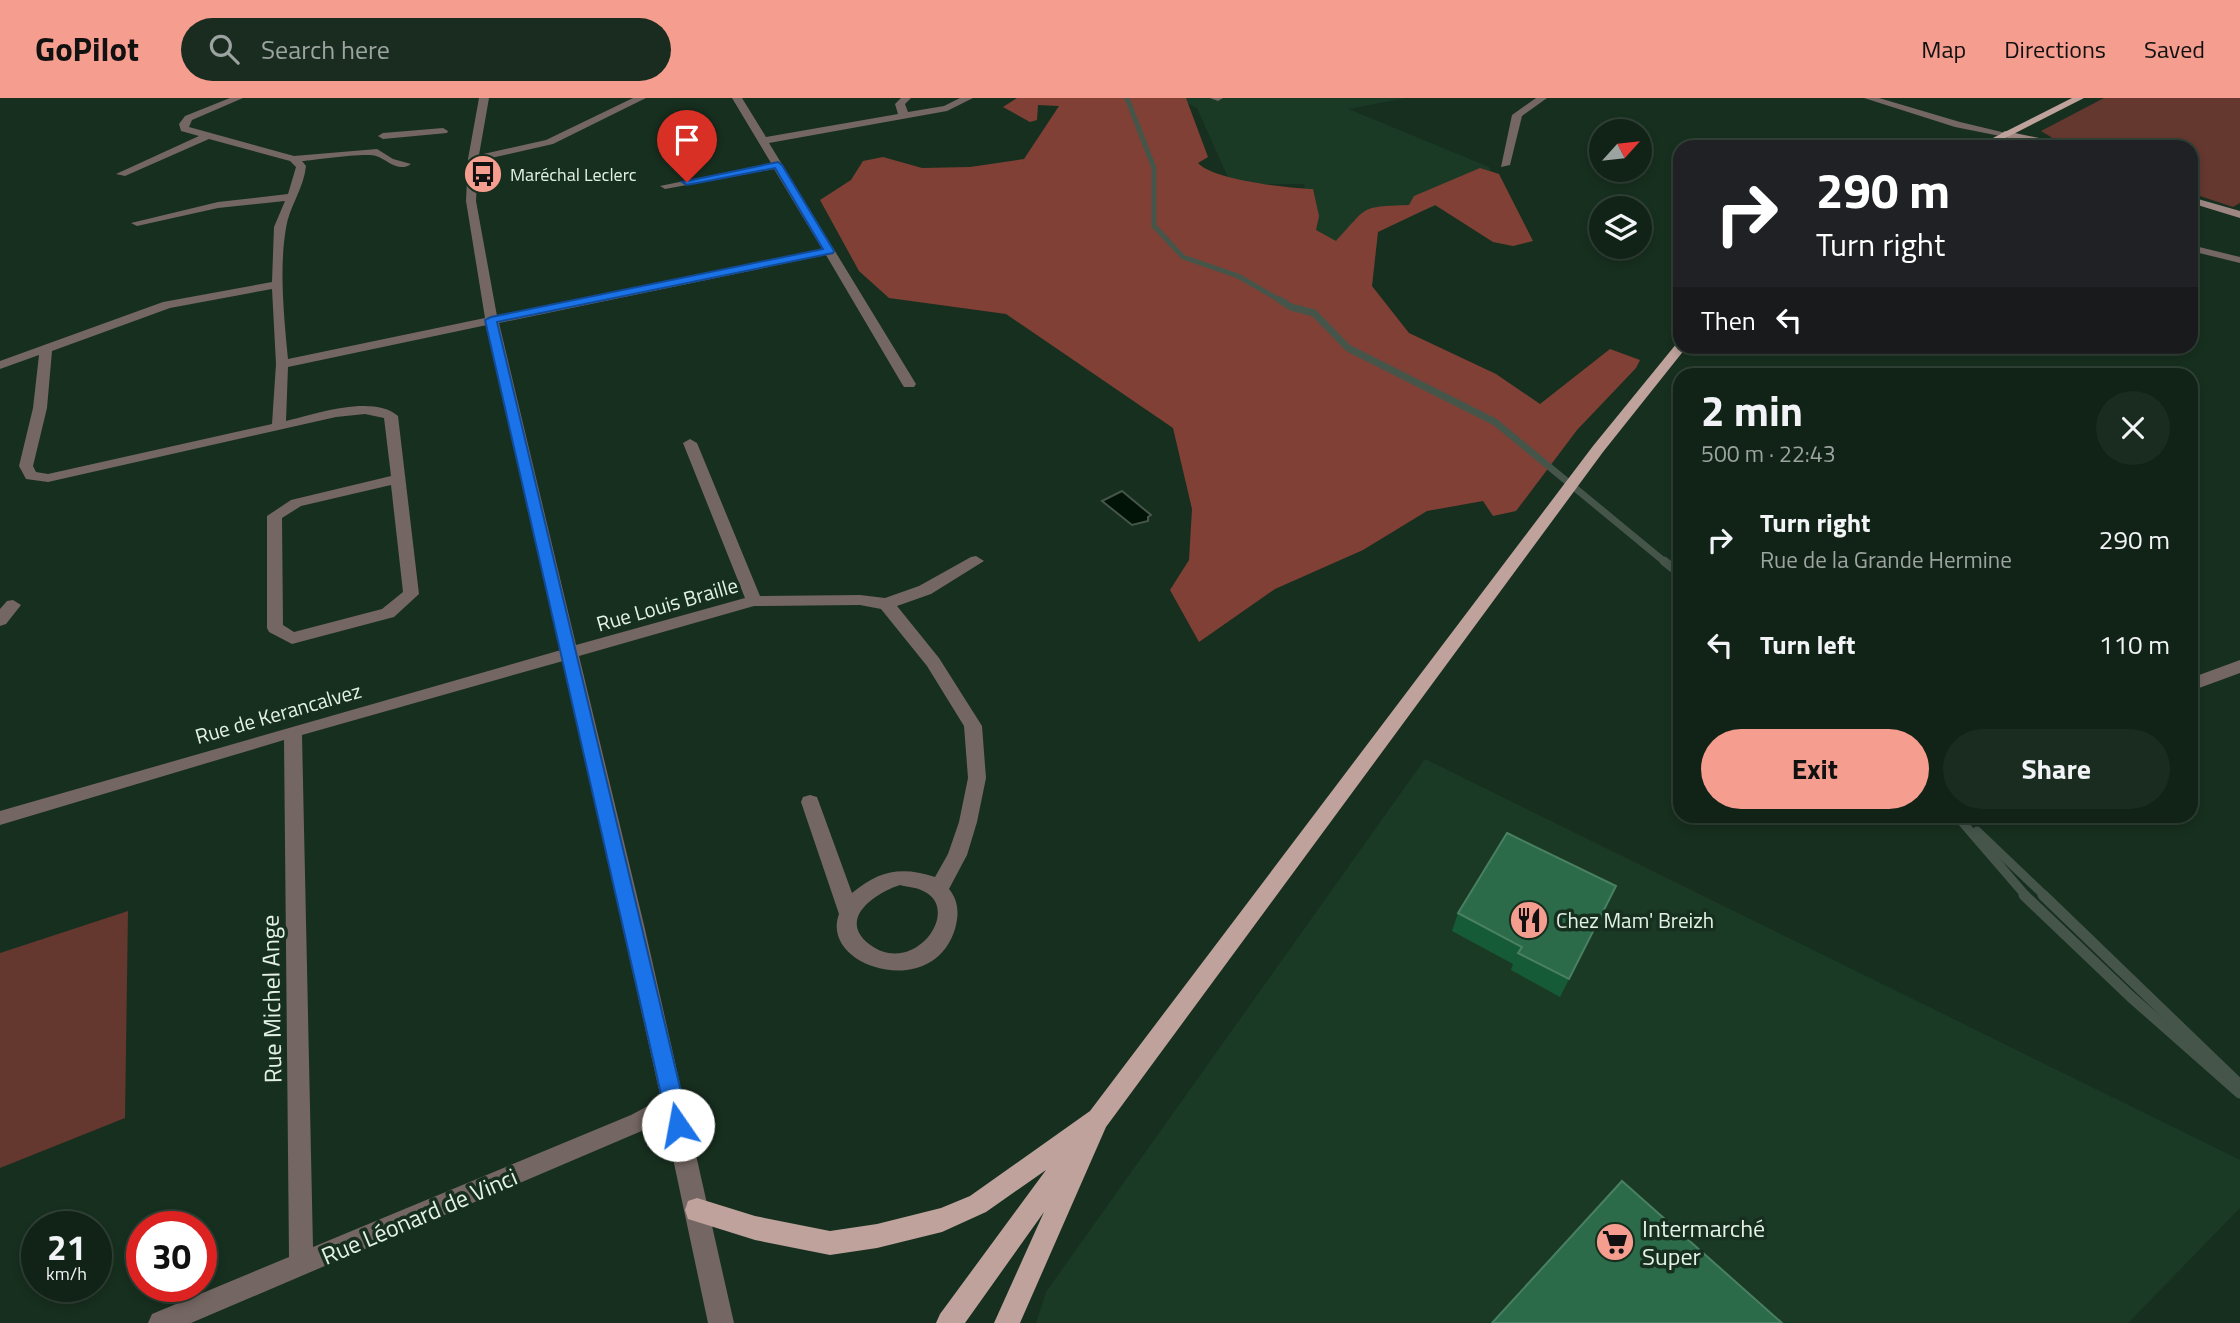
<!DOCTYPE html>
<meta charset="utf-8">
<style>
body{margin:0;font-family:"Titillium Web",sans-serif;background:#1a2b20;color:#f1f3f6;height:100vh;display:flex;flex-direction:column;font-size:26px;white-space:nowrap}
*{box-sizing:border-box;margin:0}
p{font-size:23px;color:#9ca4a1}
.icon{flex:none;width:38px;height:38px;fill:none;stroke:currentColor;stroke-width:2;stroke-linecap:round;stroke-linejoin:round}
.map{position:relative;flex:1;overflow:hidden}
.sheet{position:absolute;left:1673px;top:270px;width:525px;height:455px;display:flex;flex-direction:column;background:#112317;border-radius:21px;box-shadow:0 4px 10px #0003,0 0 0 2px #304036}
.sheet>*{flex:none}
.banner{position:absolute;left:1673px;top:42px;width:525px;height:214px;border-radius:21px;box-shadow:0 4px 10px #0003,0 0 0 2px #304036;background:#202124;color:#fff;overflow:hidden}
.needle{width:46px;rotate:63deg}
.buttons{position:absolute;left:1589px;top:21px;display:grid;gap:14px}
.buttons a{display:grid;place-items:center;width:63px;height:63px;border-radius:50%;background:#112317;box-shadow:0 4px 10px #0003,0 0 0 2px #304036;font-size:35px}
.speed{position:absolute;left:21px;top:1113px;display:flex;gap:14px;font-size:35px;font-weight:700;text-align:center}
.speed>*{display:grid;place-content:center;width:91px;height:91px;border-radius:50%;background:#112317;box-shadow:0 4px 10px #0003,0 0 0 2px #304036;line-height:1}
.speed small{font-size:18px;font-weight:400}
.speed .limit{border:10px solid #d22;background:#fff;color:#111}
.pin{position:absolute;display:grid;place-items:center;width:60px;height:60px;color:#fff;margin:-72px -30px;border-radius:50% 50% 50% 0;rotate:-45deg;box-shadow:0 0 7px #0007}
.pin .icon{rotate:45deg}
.me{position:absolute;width:77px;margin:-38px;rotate:348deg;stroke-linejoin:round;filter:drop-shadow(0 0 5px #0008)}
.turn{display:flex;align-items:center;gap:24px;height:147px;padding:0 28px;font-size:32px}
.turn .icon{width:91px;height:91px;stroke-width:2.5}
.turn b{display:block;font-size:49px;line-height:60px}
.then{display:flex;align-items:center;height:66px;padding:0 28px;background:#0003;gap:14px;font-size:26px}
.round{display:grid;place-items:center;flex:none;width:74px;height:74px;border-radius:37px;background:#1a2b20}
.summary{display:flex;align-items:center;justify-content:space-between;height:119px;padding:0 28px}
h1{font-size:42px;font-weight:700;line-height:52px}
.action{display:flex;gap:14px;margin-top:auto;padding:14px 28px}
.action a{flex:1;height:80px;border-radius:42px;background:#f59d8e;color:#111;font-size:28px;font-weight:700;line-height:80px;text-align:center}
.action a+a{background:#1a2b20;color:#f1f3f6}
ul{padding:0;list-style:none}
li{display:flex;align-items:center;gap:21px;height:105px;padding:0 28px}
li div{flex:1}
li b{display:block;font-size:26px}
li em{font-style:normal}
header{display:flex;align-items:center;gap:42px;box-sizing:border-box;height:98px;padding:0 35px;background:#f59d8e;color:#111}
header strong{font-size:33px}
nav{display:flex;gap:38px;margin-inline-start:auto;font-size:24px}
.search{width:490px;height:63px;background:#1a2b20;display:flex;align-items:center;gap:18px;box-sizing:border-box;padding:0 24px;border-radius:38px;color:#9ca4a1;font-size:26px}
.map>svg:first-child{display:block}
.built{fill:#1b3a26}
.green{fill:#64372f}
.forest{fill:#814035}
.water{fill:#011207;stroke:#45554a;stroke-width:2}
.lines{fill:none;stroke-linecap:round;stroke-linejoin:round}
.stream-far3{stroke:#45554a;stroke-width:5}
.stream-far2{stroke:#45554a;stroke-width:7}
.stream-far1{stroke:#45554a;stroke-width:9}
.stream{stroke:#45554a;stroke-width:11}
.minor{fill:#746663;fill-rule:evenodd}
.tertiary{fill:#746663;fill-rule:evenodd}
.secondary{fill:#9e8783;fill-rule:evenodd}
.primary{fill:#bfa29c;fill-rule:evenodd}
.wall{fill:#165b37}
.building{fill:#2c6b4a;stroke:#498063;stroke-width:2}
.route{fill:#1a73e8;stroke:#114b97;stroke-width:2}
.labels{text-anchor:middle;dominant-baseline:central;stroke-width:7;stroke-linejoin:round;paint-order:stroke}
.far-poi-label{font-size:18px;fill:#e3f1e7;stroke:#172f1f;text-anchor:start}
.street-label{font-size:21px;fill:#e3f1e7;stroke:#172f1f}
.poi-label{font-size:21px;fill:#e3f1e7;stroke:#172f1f;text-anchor:start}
.near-street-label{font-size:24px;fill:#e3f1e7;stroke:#172f1f}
.near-poi-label{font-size:24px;fill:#e3f1e7;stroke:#172f1f;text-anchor:start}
</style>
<header>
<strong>GoPilot</strong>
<div class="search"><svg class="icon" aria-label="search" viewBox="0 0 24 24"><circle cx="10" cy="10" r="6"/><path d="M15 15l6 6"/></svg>Search here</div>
<nav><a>Map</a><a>Directions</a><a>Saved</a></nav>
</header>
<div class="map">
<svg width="2240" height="1225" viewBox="0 0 2240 1225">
<rect width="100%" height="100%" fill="#172f1f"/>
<!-- built -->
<g class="built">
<polygon points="1177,0 1406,0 1348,11 1489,69 1498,86 1358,136 1346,158 1317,138 1304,86 1231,86 1197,10"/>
<polygon points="1425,661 2240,1062 2240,1110 2128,1225 1036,1225 1046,1194"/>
</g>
<!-- green -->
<g class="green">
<polygon points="2104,0 2240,0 2240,105 2233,109 2191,95 2191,49 2067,49 2041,33"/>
<polygon points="128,813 125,1020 0,1070 0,855"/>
</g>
<!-- forest -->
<path class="forest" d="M1017,0H1186L1208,59L1198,65C1213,82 1287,90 1313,91L1319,118L1316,132L1336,143C1369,108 1358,109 1409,107L1414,98L1480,70L1499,76L1533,143L1513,148L1493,144L1435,107L1378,134L1372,188L1409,235L1496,276L1540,306L1610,251L1640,262L1636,270L1577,332L1516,413L1493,418L1483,403L1427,413L1363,452L1275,491L1199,544L1170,492L1189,462L1192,411L1173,330L1006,216L889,200L859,173L820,102L851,82L863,63L883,59L922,70L970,69L1024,61L1059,8L1038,7L1037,22L1030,24L1003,9Z"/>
<!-- water -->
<polygon class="water" points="1122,393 1151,417 1148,419 1148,423 1132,427 1102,403"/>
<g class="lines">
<!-- stream-far3 -->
<polyline class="stream-far3" points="1127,0 1154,70 1154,128 1183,159 1238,178 1283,204"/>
<!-- stream-far2 -->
<polyline class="stream-far2" points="1280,202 1291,209 1314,215 1348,250 1495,324 1666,465"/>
<!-- stream-far1 -->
<g class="stream-far1">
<polyline points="1664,463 1680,476"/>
<polyline points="1957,718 2026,798"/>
<polyline points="1977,733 2045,798"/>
</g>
<!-- stream -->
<g class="stream">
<polyline points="2024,797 2131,899 2240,995"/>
<polyline points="2043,797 2240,987"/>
</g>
<!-- minor -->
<g class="minor">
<path d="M230,0H243L192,22L189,29L294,58L377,51L393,61L411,66C398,75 388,62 376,58C367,54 315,62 302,63L306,68C304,90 289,109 286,130C279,170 284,220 288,261L485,220L466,103L468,61L479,0H489L479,57L546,42L633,0H646L553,46L478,63L476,103L497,218L822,151L774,71L665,91L660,88L771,65L732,0H742L766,39L898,16L895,6L901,0H911L905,6L908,14L944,8L960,0H973L947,13L769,45L916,286L914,289H904L902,286L826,157L499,225L576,547L745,500L683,345L690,341L697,345L760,498L860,497L885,500L919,488L971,459L976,458L984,463L931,496L897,508L939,560L982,628L986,680L977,724L967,757L949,791C959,803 959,817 955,831C933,904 819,869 839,816L801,704L803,699L810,697L817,699L852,795C879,772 902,768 935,779L948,756L959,724L968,680L964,628L927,568L881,511L860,507L754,508L579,558L644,827L734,1225H708L665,1023L191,1225H148L152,1216L289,1159L284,642L0,727V713L561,552L487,227L288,269L286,323C315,316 373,296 398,318L419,496L394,519L292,546L269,534L267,530V418L291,402L391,378L384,320L365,316L336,319L48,384L26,381L19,368L33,310L39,257L0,271V263L163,204L272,184L274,129L285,103L218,110L137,128L131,125L218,104L288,96L296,69L290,63L209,41L125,78L116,76L199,38L181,33L179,26L185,18ZM272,191L276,266L272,326L48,376L36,374L33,368L47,310L52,253L170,210ZM391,387L403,494L382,511L294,534L283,527L282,420L301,408ZM563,563L661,1001L631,1017L313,1149L302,637ZM900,787C907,789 915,789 921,792C965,809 914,881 869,846C837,821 875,795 900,787Z"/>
<polygon points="1210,0 1223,0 1218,3"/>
<polygon points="1536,0 1547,0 1522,18 1510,67 1501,69 1512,17"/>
<polygon points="443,30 448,33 447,35 383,41 378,38 383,35"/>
<polygon points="2191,147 2240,159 2240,165 2191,153"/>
<polygon points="13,502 21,507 6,526 0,528 0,511 7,503"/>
<polygon points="2240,562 2240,575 2191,593 2191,580"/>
</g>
<!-- tertiary -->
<polygon class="tertiary" points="1864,0 1879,0 1960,24 2010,36 2005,39 1955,29"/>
<!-- secondary -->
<g class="secondary">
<polygon points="2005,33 2039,40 2055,49 2042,49 2001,38 2000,36"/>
<polygon points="2191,99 2240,113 2240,120 2191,105"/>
</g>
<!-- primary -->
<g class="primary">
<polygon points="2072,0 2084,0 1988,49 1975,49"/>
<polygon points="1680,244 1680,248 1687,248 1685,251 1603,354 1106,1029 1020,1225 994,1225 1044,1114 965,1225 936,1225 940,1216 1046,1072 986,1114 942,1134 877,1150 830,1157 755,1142 688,1121 685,1112 688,1103 697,1100 755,1118 830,1133 877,1126 941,1110 970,1098 1090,1013 1593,348 1677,245"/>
</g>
</g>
<!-- wall -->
<polygon class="wall" points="1616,788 1560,899 1511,872 1513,866 1452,833 1458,815"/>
<!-- building -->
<g class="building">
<polygon points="1507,735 1616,788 1569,881 1518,855 1522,849 1458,815"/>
<polygon points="1622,1083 1782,1225 1492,1225"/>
</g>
<!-- route -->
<polygon class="route" points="778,64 782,67 834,153 833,155 497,224 689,1027 686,1034 678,1037 671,1034 668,1027 485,222 491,219 823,151 775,70 687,87 682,84"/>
<!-- icons -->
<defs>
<g id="bus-disc" transform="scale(2.0125)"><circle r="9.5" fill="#f59d8e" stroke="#172f1f"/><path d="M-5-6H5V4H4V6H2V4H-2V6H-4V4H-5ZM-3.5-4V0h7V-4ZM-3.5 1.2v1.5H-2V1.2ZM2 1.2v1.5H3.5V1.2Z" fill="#111"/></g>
<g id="restaurant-disc" transform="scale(2.0125)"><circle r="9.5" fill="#f59d8e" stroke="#172f1f"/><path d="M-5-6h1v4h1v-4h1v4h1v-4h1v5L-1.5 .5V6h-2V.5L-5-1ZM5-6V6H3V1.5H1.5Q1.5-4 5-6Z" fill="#111"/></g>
<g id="supermarket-disc" transform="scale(2.0125)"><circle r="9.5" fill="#f59d8e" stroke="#172f1f"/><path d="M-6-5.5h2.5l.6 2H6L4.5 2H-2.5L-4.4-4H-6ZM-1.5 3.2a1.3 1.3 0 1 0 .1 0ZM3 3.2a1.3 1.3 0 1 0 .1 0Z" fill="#111"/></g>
</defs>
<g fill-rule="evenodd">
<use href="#bus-disc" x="483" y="76"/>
<use href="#restaurant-disc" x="1529" y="822"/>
<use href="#supermarket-disc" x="1615" y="1144"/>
</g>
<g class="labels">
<!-- far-poi labels -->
<g class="far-poi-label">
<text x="510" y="76">Maréchal Leclerc</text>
</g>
<!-- street labels -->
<g class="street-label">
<text transform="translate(667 506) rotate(-16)">Rue Louis Braille</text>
<text transform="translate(278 615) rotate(-16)">Rue de Kerancalvez</text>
</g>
<!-- poi labels -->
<g class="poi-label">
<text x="1556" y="822">Chez Mam' Breizh</text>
</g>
<!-- near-street labels -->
<g class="near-street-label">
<text transform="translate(271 901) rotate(-91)">Rue Michel Ange</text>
<text transform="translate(419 1118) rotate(-23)">Rue Léonard de Vinci</text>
</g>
<!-- near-poi labels -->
<g class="near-poi-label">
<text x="1642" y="1130">Intermarché<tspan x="1642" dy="28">Super</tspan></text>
</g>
</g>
</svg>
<div class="buttons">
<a><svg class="needle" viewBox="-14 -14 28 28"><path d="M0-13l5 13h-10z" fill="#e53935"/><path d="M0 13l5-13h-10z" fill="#9ca4a1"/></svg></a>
<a><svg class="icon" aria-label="layers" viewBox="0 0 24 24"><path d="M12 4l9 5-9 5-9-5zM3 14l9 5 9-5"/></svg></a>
</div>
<div class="speed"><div>21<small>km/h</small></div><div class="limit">30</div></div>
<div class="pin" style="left:687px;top:84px;background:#d93025"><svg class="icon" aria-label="arrive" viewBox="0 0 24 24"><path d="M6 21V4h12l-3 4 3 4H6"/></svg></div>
<svg class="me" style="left:678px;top:1027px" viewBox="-20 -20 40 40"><circle r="19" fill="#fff"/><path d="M0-13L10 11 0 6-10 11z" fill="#1a73e8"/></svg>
<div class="banner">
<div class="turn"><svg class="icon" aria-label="right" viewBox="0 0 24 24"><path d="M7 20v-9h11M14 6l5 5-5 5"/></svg><div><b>290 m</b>Turn right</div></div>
<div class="then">Then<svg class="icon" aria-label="left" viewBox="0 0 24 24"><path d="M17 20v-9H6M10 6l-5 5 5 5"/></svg></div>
</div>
<section class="sheet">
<div class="summary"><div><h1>2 min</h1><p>500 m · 22:43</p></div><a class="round"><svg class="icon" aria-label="close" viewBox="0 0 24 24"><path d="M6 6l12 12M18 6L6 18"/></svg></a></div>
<ul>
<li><svg class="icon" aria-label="right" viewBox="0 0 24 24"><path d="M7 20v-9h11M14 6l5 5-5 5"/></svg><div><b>Turn right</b><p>Rue de la Grande Hermine</p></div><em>290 m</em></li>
<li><svg class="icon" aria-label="left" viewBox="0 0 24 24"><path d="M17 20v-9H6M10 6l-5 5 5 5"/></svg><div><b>Turn left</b></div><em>110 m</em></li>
</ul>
<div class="action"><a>Exit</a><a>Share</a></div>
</section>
</div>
